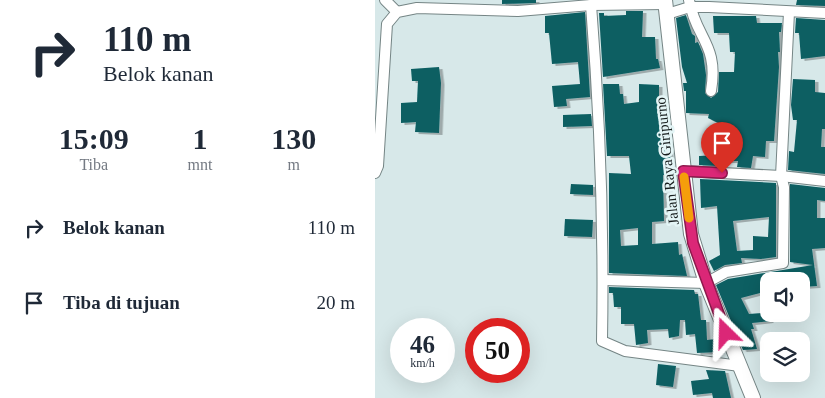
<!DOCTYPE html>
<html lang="id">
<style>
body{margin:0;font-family:Georgia,serif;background:#f6f6f7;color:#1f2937;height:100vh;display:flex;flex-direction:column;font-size:19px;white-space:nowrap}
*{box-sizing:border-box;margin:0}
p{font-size:16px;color:#747a83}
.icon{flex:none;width:28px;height:28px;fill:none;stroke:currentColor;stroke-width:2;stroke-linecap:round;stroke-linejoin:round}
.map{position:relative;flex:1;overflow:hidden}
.drawer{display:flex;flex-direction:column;background:#fff;width:375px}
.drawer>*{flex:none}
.hud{background:#fff;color:#1f2937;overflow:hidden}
.fabs{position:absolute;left:385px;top:272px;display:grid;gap:10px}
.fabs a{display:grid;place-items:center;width:50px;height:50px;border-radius:10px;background:#fff;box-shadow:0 5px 20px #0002;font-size:25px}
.speed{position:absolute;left:15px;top:318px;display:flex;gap:10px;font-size:25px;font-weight:700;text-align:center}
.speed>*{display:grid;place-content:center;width:65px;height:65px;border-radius:50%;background:#fff;box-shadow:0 5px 20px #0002;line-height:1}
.speed small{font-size:12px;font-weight:400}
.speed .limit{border:8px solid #d22;background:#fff;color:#111}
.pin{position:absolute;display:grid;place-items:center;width:42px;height:42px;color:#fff;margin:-51px -21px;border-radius:50% 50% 50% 0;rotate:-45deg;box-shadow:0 0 5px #0007}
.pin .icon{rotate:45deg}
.me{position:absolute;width:55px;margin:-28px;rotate:338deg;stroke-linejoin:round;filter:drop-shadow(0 0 4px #0008)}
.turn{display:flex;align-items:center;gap:18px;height:105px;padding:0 20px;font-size:22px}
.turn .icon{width:65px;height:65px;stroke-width:2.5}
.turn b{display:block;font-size:35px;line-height:42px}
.eta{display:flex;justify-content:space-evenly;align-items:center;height:85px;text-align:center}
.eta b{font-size:30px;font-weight:700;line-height:35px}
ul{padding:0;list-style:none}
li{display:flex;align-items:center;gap:15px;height:75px;padding:0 20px}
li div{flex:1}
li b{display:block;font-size:19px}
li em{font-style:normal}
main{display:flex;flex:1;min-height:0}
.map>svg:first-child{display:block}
.building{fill:#0a5e62;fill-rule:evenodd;filter:url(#shadow)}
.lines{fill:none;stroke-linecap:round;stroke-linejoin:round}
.street-casing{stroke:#758585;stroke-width:12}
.secondary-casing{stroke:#758585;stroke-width:16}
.street{stroke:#fff;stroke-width:10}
.secondary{stroke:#fff;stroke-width:14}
.route-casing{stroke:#8e194d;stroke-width:12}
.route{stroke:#db2777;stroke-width:9}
.slow{stroke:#f59e0b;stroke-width:9}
.labels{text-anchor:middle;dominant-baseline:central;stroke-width:5;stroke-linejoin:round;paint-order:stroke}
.street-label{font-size:15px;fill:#161c1c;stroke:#e4f5f6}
</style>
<main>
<section class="drawer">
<div class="hud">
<div class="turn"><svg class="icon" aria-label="right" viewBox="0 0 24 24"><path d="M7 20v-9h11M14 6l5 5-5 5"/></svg><div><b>110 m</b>Belok kanan</div></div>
</div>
<div class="eta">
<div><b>15:09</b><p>Tiba</p></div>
<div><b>1</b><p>mnt</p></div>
<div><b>130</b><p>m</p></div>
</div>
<ul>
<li><svg class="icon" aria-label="right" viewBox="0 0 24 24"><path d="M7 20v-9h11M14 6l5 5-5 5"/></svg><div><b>Belok kanan</b></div><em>110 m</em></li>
<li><svg class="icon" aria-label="arrive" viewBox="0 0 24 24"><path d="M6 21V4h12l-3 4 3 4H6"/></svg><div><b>Tiba di tujuan</b></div><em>20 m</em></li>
</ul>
</section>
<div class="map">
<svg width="450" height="398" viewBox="0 0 450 398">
<defs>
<filter id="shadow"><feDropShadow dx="3.5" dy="2" stdDeviation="0" flood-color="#0004"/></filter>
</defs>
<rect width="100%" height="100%" fill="#d7e8e9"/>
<!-- building -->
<g class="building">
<polygon points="127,0 161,0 161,3 127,4"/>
<polygon points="422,0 450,0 450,6 421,5"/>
<polygon points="251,11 268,11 267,37 280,37 281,59 283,59 285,68 228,77 224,13 229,13 229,16 251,15"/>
<polygon points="210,12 215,97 191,99 192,106 179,107 177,86 205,84 203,62 177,64 174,33 170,33 170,16"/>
<polygon points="311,15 317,34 320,36 320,43 323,42 328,54 331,75 330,93 336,98 343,92 344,72 359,72 360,52 355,52 354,33 339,33 338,16 381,16 382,23 407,23 406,32 404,32 405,52 403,52 404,67 399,141 391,141 390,157 378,156 376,168 362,167 363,161 347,161 353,128 333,118 334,114 311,113 311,91 309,91 308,83 312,83 307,67 301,18"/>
<polygon points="421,18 450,20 450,56 426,59 424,33 420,33"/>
<polygon points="64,67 66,83 64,133 40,132 41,122 26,123 26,103 42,102 43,81 37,81 36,69"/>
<polygon points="418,79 440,80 440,92 450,93 450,129 447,129 446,147 450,147 450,174 413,170 414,151 419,152 422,120 418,120 416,105"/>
<path d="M228,84H244L245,94H248L249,104L264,102V84L284,85V101H286L290,147H294L296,162H292L294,174L288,175L289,221L277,222V244L303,242L304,255L307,254L312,276L234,273V173L256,174L254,156H232ZM263,228V245L246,246L245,230Z"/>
<polygon points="216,114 217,126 188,127 188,115"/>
<polygon points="342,155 342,166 324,165 324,156"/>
<path d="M325,179L401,183V257L386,259L366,258L367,263L350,265L339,271L334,261L345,255L342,206L326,208ZM394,217L393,237L378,236V250L362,251L358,221Z"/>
<polygon points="196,184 218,185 218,195 195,194"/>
<path d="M415,184L450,188V201L442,200V218H450V248L437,249L442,286L426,287V281H394L395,321L377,323L379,329H376L382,349L368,350L341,285L353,279L438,265L415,262ZM385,293L387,313L374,314L366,298Z"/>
<polygon points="190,219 218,220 217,237 189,236"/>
<polygon points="234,287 319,290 320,294 323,294 326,320 331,320 332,340 341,339 342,352 322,353 320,334 311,335 310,320 305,320 304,336 294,338 293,329 272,330 273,343 261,345 259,324 246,324 246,307 239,307 238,293 234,293"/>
<polygon points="283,364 301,366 298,387 281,385"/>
<polygon points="331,370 350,371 356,398 338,398 337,393 318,395 316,381 334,379"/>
</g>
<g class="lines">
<!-- street casing -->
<g class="street-casing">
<g id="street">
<polyline points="10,0 22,12"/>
<path d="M314,0C321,39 344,44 336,91"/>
<path d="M216,5C225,117 229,229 227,341L250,351L365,366"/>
<polyline points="292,14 315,7 334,7 450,13"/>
<polyline points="308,171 406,176 450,181"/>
<polyline points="0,173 3,166 12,24 22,12 42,8 143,11 216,5 290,4"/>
<polyline points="228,280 331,283 351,272 408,263 409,187 406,176 414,12"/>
</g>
</g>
<!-- secondary casing -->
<g class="secondary-casing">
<polyline id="secondary" points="290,0 316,234 331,283 378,398"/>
</g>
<!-- street -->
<use href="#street" class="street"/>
<!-- secondary -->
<use href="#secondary" class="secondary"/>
</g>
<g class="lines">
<!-- route casing -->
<g class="route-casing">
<polyline id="route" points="347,173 308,171 318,243 351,333"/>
</g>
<!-- route -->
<use href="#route" class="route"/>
<!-- slow -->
<polyline class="slow" points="309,177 314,218"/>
</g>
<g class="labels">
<!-- street labels -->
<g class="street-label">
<text transform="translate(292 161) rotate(-96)">Jalan Raya Giripurno</text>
</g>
</g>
</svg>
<div class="fabs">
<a><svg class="icon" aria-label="sound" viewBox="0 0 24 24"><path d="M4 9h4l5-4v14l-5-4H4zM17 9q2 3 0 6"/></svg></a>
<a><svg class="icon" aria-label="layers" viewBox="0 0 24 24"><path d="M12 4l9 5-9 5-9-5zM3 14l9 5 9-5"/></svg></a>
</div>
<div class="speed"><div>46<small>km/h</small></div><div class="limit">50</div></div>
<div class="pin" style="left:347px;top:173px;background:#d93025"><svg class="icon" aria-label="arrive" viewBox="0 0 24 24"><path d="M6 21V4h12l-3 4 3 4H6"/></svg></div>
<svg class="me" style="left:351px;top:333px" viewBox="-20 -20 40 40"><path d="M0-17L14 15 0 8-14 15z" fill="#db2777" stroke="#fff" stroke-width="4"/></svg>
</div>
</main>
